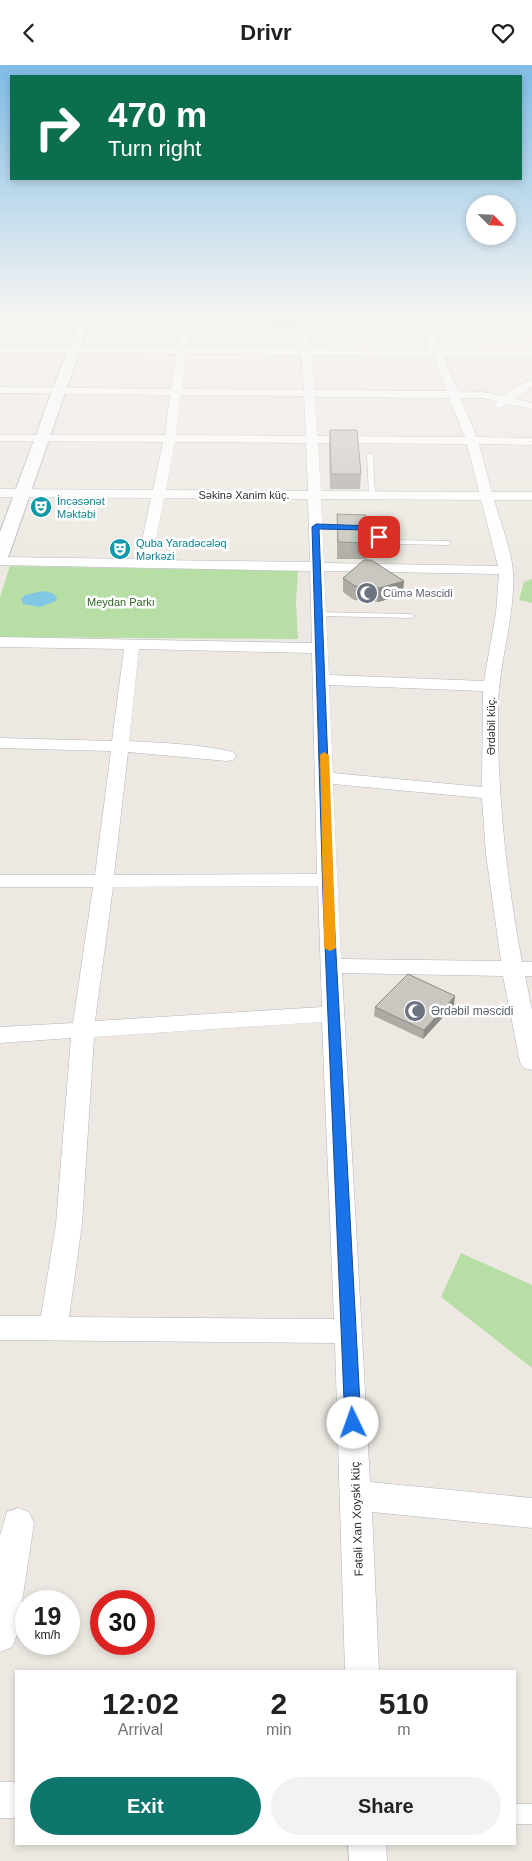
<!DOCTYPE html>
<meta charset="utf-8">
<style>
body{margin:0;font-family:Arial,sans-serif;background:#f2f2f2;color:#202124;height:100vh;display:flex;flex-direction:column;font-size:19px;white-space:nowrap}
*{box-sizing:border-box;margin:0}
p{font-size:16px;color:#757577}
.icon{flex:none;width:28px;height:28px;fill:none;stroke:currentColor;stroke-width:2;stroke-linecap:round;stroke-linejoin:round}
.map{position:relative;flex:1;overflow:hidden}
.side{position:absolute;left:15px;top:1605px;width:501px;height:175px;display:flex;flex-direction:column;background:#fff;border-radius:0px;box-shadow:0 2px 8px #0003}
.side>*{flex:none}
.banner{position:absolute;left:10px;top:10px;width:512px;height:105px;border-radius:0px;box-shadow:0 2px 8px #0003;background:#0b6e4f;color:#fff;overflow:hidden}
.needle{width:32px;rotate:114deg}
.tools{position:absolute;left:466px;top:130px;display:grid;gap:10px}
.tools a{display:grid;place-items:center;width:50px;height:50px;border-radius:50%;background:#fff;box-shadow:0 2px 8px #0003;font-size:25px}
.speed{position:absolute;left:15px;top:1525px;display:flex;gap:10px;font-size:25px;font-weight:700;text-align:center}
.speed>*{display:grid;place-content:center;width:65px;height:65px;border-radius:50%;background:#fff;box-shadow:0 2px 8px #0003;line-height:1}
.speed small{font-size:12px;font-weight:400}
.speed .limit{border:8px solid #d22;background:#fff;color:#111}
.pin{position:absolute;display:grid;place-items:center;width:42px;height:42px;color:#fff;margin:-21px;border-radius:10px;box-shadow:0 2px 8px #0006}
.me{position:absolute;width:55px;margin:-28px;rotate:357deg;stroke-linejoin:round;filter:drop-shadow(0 0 4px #0008)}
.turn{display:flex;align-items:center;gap:18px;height:105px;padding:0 15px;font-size:22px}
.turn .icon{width:65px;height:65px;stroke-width:2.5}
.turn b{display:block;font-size:35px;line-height:42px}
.eta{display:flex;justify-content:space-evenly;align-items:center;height:85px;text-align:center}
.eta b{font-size:30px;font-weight:700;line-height:35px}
.button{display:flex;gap:10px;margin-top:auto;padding:10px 15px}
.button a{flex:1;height:58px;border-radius:30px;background:#0f766e;color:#fff;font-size:20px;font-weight:700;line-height:58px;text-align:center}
.button a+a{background:#f2f2f2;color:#202124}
header{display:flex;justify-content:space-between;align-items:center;height:65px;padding:0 15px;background:#fff;font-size:22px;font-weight:700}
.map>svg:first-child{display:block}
.green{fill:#b7dea5}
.water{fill:#81c7e3}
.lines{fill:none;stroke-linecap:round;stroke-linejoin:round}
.service-casing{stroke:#b2b4bc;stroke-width:1}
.minor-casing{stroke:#b2b4bc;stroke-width:1}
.tertiary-casing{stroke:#b2b4bc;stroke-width:2}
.service{fill:#fff;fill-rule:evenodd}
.minor{fill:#fff;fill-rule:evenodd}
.tertiary{fill:#fff;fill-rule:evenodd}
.wall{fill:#aeaba5}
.shaded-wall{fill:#8d8b86}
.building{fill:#cac7c0;stroke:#8d8b86}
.route{fill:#1a73e8;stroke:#114b97}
.slow{fill:#f59e0b}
.labels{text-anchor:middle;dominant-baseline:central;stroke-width:5;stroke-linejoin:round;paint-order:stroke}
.far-street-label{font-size:11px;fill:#2e2e2e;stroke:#fff}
.far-culture-label{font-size:11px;fill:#0d838f;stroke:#fff;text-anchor:start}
.far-worship-label{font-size:11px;fill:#5b616d;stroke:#fff;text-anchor:start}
.far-park-label{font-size:11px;fill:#306524;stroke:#fff}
.worship-label{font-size:12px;fill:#5b616d;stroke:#fff;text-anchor:start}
.street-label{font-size:12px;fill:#2e2e2e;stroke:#fff}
</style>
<header><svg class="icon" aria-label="back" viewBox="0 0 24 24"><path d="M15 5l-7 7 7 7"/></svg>Drivr<svg class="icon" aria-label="heart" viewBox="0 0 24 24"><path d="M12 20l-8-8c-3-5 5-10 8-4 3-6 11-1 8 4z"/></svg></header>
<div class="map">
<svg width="532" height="1796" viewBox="0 0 532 1796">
<rect width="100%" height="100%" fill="#ede9e2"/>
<!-- green -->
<g class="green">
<polygon points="10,501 298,506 296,537 298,574 0,572 0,532"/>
<polygon points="532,514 532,538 519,535 524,517"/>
<polygon points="461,1188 532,1220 532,1303 441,1232"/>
</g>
<!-- water -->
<polygon class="water" points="43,526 52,528 57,532 56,536 40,542 23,539 21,534 25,530"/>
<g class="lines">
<!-- service casing -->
<g class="service-casing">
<g id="service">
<polygon points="370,388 373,390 375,430 372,432 369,430 367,390"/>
<polygon points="315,459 372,461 374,462 383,473 390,475 448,476 452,478 448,480 390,479 378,477 370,465 313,462 311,461"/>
<polygon points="316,547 411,549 415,551 411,553 319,551 316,551"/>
<rect x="515" y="1739" width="17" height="20"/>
</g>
</g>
<!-- minor casing -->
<g class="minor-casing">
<g id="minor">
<path d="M183,253H193L187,283L301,284L299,253H309L311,284L430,285L419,258L324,256L319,253L532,254V260L429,258L440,285L532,286V292L443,291L458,326L483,327L504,331L519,320L532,315V322L515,334L532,338V344L508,339L499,343L493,340L497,336L483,333H460L477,372L532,373V379L530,380L479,379L492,427H532V435H494C500,456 512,486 513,508C515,553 499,596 498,640C497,727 506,811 522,897H532V911H525L532,945V1005L524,1003L520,997L503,911L342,908L370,1417L532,1433V1463L372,1447L379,1606H345L335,1278L0,1275V1251H41L56,1159L71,973L0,978V962L73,958L93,822H0V810H95L111,686L0,683V673L112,676L124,584L0,582V572L312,578L310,506L0,500V492L138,494L151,433L0,432V424L153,425L163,377L0,376V370H165L170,330L0,328V322L171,324L176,289L0,287V281L177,283ZM186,289L301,290L304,325L182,324ZM312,290L433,291L447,326L314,325ZM181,330L304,331L306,371L176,370ZM315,332L449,333L465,372L317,371ZM175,377L306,378L308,426L166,425ZM318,378L467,379L479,427L321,426ZM164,433L308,434L310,497L152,495ZM321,434L481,435L498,501L324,498ZM324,506L499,509L496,548L484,616L329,610ZM139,584L312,588L317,809L114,810L128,687L227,696L233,695L236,691L233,687C200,679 163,678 129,676ZM329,620L483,626L482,722L333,708ZM333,719L482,733L486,789L501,896L341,894ZM318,821L322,942L95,956L113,822ZM322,957L334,1254L69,1252L82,1159L94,972Z"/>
<polygon points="18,1443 29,1447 34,1458 17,1570 12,1582 0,1587 0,1471 7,1447"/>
<rect x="0" y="1717" width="16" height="36"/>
<polygon points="348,1779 386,1779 387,1796 349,1796"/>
</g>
</g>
<!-- tertiary casing -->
<g class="tertiary-casing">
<polygon id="tertiary" points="79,253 91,253 9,490 6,494 0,495 0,467"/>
</g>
<!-- service -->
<use href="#service" class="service"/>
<!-- minor -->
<use href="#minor" class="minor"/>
<!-- tertiary -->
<use href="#tertiary" class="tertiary"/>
</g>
<!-- wall -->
<g class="wall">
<polygon points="274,253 298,253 296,263 274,263"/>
<polygon points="330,365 361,409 360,424 330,424 329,380"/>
<polygon points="337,449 367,478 367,494 337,494"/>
<polygon points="343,513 403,530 378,537 354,535 343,527"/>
<polygon points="454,940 423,974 374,951 375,942"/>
</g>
<!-- shaded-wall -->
<g class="shaded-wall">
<polygon points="296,253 298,253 296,263"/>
<polygon points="404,516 403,530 378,537 379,523"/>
<polygon points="455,931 454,940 423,974 424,965"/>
</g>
<!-- building -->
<g class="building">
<rect x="274" y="253" width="22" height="2"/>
<polygon points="330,365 357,365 361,409 331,409"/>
<polygon points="337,449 366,450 367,478 338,477"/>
<polygon points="364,495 371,495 404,516 379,523 355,521 343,513"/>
<polygon points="408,909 455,931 424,965 375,942"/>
</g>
<!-- sky -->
<linearGradient id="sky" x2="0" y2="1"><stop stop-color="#7fbce6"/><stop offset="0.5" stop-color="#f7f5f2"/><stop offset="1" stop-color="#f7f5f2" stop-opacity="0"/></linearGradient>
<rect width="532" height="505" fill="url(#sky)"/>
<!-- route -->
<polygon class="route" points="316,459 372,461 382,472 376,474 370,465 319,464 333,832 361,1358 358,1363 353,1365 347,1363 345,1358 323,832 312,462"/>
<!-- slow -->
<polygon class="slow" points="324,687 329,690 336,883 330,886 324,883 320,690"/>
<!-- icons -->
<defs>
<g id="theatre-disc" transform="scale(1.125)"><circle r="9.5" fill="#0f9aa8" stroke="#fff"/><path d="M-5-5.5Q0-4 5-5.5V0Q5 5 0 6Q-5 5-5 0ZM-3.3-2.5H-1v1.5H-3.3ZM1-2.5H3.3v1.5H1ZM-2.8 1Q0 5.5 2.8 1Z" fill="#fff"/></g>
<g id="mosque-disc" transform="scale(1.125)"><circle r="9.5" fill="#6b7280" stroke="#fff"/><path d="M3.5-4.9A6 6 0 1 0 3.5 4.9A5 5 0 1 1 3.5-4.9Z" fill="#fff"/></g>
</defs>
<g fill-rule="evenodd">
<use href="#theatre-disc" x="41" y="442"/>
<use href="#theatre-disc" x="120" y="484"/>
<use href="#mosque-disc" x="367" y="528"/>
<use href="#mosque-disc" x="415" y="946"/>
</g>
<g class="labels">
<!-- far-street labels -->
<g class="far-street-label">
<text x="244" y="430">Səkinə Xanim küç.</text>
<text transform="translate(491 661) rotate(-90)">Ərdəbil küç.</text>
</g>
<!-- far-culture labels -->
<g class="far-culture-label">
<text x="57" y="436">İncəsənət<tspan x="57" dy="13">Məktəbi</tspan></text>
<text x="136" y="478">Quba Yaradəcələq<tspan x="136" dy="13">Mərkəzi</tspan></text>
</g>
<!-- far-worship labels -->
<g class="far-worship-label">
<text x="383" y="528">Cümə Məscidi</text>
</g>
<!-- far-park labels -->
<g class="far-park-label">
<text x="121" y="537">Meydan Parkı</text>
</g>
<!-- worship labels -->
<g class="worship-label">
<text x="431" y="946">Ərdəbil məscidi</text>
</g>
<!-- street labels -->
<g class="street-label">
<text transform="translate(357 1454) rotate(-92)">Fətəli Xan Xoyski küç</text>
</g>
</g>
</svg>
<div class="tools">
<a><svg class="needle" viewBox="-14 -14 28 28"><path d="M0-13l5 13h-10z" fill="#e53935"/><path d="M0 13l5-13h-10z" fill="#757577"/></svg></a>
</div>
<div class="speed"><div>19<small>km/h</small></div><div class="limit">30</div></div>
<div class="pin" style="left:379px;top:472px;background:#d93025"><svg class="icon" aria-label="arrive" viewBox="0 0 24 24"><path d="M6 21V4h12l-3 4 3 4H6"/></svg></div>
<svg class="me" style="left:353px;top:1358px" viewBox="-20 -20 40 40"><circle r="19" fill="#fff"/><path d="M0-13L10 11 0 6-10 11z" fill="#1a73e8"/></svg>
<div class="banner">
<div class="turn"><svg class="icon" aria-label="right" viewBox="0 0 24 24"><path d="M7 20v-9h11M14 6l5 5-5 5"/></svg><div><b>470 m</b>Turn right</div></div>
</div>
<section class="side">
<div class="eta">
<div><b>12:02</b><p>Arrival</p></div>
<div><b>2</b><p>min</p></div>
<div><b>510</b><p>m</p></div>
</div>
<div class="button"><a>Exit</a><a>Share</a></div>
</section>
</div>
